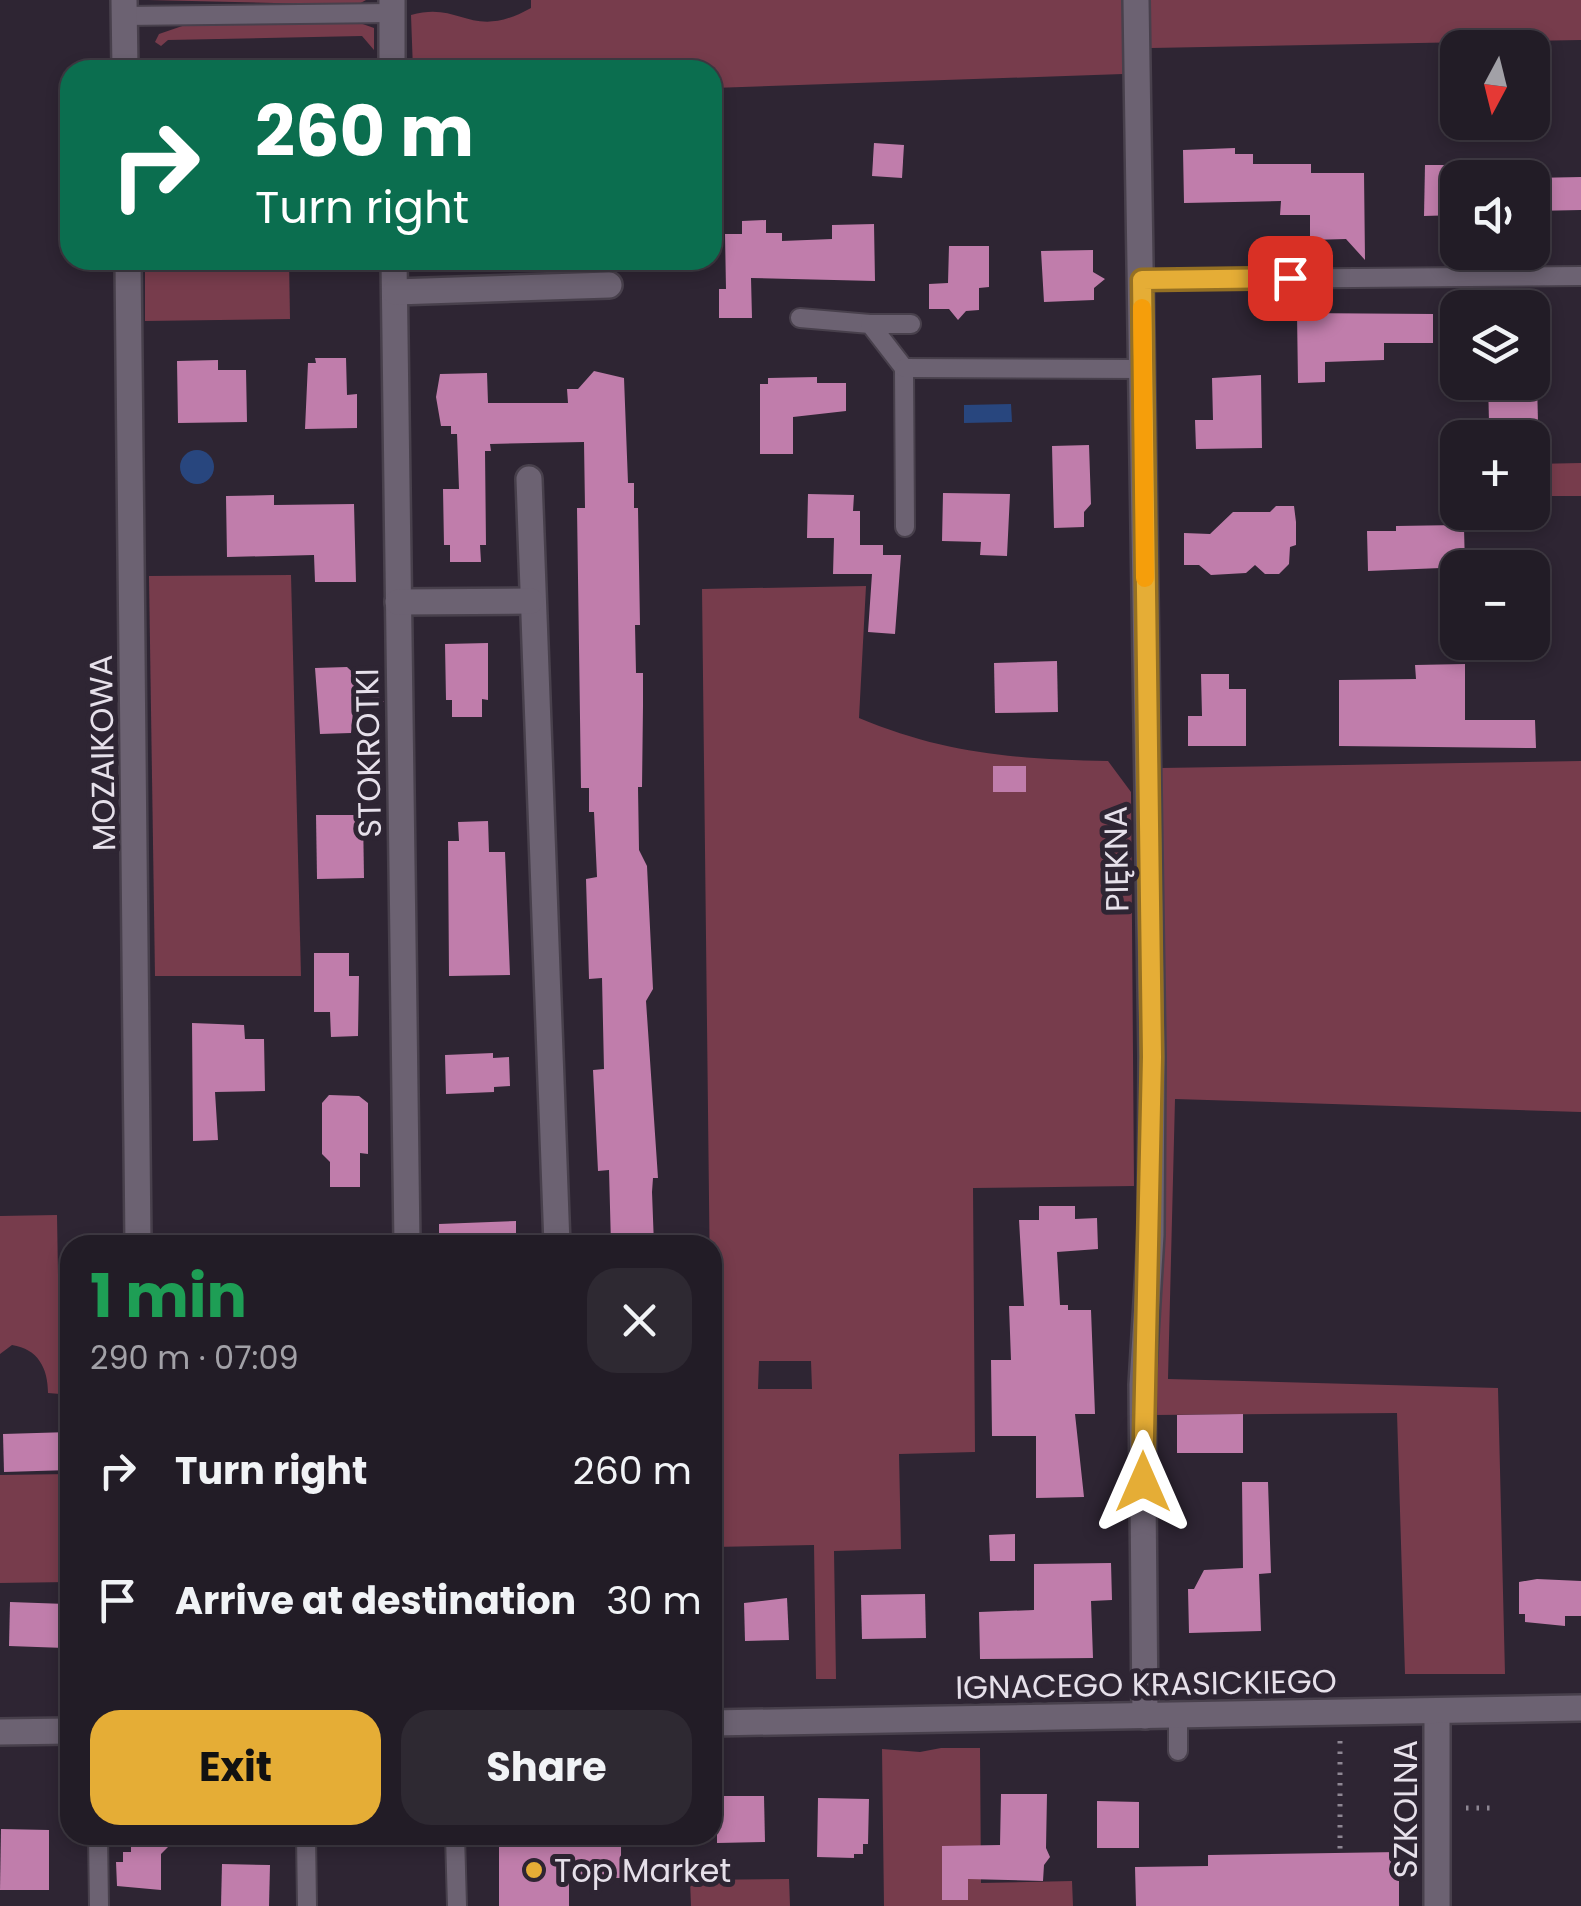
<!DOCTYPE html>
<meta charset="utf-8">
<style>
body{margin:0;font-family:Poppins,sans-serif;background:#2e2932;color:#f1f3f6;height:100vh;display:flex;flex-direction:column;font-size:38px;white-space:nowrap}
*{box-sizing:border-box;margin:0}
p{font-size:32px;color:#a2a1a7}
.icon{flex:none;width:55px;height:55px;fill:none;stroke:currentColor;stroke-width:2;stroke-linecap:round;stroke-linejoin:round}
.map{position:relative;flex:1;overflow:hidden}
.panel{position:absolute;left:60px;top:1235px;width:662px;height:610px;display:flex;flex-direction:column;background:#221c26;border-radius:30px;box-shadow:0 5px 15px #0003,0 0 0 2px #3f3a43}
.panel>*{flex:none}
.hud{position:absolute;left:60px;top:60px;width:662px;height:210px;border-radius:30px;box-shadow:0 5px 15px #0003,0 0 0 2px #3f3a43;background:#0b6e4f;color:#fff;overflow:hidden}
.needle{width:65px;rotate:187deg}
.buttons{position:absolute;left:1440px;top:30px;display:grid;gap:20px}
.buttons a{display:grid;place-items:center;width:110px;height:110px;border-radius:20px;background:#221c26;box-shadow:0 5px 15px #0003,0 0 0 2px #3f3a43;font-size:50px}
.pin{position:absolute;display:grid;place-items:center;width:85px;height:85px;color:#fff;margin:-42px;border-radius:20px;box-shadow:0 5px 15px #0006}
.me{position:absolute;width:110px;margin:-55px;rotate:0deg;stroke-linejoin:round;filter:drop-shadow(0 0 8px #0008)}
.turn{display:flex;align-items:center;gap:35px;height:210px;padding:0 30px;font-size:45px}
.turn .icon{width:130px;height:130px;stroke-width:2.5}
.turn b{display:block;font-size:70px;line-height:85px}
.round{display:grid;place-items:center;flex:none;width:105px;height:105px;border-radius:30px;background:#2e2932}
.overview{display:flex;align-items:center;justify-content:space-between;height:170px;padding:0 30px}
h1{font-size:60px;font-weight:700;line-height:75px;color:#1e9e55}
.button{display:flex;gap:20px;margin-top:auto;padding:20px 30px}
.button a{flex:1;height:115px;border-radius:30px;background:#e5ad36;color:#111;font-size:40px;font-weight:700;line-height:115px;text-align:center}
.button a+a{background:#2e2932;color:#f1f3f6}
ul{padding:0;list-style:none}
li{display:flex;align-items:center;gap:30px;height:130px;padding:0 30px}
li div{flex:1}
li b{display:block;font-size:38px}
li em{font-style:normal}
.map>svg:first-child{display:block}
.green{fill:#773c4c;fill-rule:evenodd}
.water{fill:#28467e}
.building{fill:#c07dab}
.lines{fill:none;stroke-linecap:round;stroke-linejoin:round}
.lane-casing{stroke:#48404c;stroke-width:22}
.street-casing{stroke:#48404c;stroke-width:30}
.secondary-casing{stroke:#48404c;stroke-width:30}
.path{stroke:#8e8793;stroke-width:5;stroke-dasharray:2.5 8;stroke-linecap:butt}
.lane{stroke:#6c6272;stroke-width:18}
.street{stroke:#6c6272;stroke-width:25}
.secondary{stroke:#6c6272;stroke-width:25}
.route-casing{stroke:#957023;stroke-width:25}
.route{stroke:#e5ad36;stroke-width:18}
.slow{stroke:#f59e0b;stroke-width:18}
.poi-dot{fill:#e5ad36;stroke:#2e2533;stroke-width:4}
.labels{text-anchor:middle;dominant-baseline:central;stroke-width:10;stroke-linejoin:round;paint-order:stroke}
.street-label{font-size:32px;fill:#e6e0ea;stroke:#2e2533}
.poi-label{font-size:32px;fill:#e6e0ea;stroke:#2e2533;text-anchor:start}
</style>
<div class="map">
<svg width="1581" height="1906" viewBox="0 0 1581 1906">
<rect width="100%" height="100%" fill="#2e2533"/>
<!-- green -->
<g class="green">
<polygon points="148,0 366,0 357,5"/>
<path d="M531,0H1122L1123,74L713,88L712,70H413L411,15C462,0 470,42 531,8Z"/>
<polygon points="1150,0 1581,0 1581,40 1151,48"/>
<polygon points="357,22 374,28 374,50 362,36 168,40 161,46 155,42 159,34 191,23"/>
<polygon points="145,260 289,260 290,319 145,321"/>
<polygon points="1581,463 1581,496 1533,496 1533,464"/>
<polygon points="291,575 301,976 155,976 149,576"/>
<path d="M866,586L859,718C945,754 1016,759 1108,761L1131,792L1134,1186L973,1188L975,1452L899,1454L901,1549L834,1551L836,1679H816L814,1545L713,1547L702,589ZM759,1361H811L812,1389H758Z"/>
<polygon points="1581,761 1581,1112 1175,1099 1168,1379 1498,1388 1505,1674 1405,1674 1397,1413 1153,1415 1165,1234 1160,768"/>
<path d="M57,1215L60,1394L48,1393C48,1368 38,1349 12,1345L0,1354V1216Z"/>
<polygon points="70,1474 70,1582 0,1583 0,1475"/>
<polygon points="941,1748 980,1748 981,1883 1072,1881 1073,1906 884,1906 882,1749 920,1752"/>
<polygon points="789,1879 790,1906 691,1906 690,1880"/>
</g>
<!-- water -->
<g class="water">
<polygon points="1011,404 1012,422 964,423 964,405"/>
<circle cx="197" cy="467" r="17"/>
</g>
<!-- building -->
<g class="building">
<polygon points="874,143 904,145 902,178 872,176"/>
<polygon points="1235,148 1235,154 1253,154 1253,164 1311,164 1311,173 1364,173 1365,260 1346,239 1310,240 1310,215 1280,215 1281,201 1184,203 1183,150"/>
<polygon points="1425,165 1458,165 1458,215 1424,216"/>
<polygon points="1581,177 1581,210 1532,211 1532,178"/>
<polygon points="766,220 766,233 782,233 782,241 832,239 832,225 874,224 875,281 751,278 752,318 719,318 719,289 726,289 725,234 742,234 742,221"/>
<polygon points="949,246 989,246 989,287 979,288 979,310 966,311 958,320 949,309 929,309 929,284 948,283"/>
<polygon points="1093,250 1093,272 1105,279 1094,288 1094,300 1044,302 1041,251"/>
<polygon points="1297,313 1433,314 1433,343 1384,343 1384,360 1325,362 1325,382 1298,383"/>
<polygon points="315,358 346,358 347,395 357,394 357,428 305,429 308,363 316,363"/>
<polygon points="218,360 218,370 246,370 247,422 178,423 177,361"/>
<polygon points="594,371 624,378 628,483 634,483 634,508 638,508 640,625 635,625 636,673 643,673 643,706 642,787 638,787 639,850 647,866 653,989 646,1001 658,1178 653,1178 652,1192 654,1245 611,1245 609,1170 598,1171 593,1070 604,1069 602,978 589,979 586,879 597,877 594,812 589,812 589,788 581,788 577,508 585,508 584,442 490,444 491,451 485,451 486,545 480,545 481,562 450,562 450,545 444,545 443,489 459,489 457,434 451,434 451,426 441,426 436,397 440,374 487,373 488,403 568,403 567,389 578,389"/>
<polygon points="1261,375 1262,448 1196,449 1195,420 1213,420 1212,378"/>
<polygon points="817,377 817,383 846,383 846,411 793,417 793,454 760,454 760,384 768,384 768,378"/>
<polygon points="1488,382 1537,382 1538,422 1489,422"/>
<polygon points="1089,445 1091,504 1084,512 1084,527 1054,528 1052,446"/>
<polygon points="943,493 1010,494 1007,556 980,555 981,542 942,541"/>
<polygon points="808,494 854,495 853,511 860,511 860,545 883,545 883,555 901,555 895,634 868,632 872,574 833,574 834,538 807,538"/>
<polygon points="274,495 274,505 354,504 356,582 315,582 314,555 227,557 226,496"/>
<polygon points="1276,506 1294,506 1296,522 1296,545 1290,547 1289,564 1279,574 1265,574 1255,565 1246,573 1211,575 1199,565 1184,565 1184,533 1210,534 1233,512 1270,512"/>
<polygon points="1458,525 1464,528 1465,567 1368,571 1367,531 1396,531 1396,526"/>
<polygon points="488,643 488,700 482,699 482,717 452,717 452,700 446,700 445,644"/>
<polygon points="1057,661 1058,712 995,713 994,663"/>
<polygon points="1465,664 1465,720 1535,720 1536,748 1339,746 1339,680 1416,679 1415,665"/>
<polygon points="347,667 384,702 354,701 351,733 320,734 315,668"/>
<polygon points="1201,674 1229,674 1229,689 1246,689 1246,746 1188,746 1188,716 1202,716"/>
<rect x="993" y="766" width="33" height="26"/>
<polygon points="316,815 363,815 364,878 317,879"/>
<polygon points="488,821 489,852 505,852 510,975 449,976 448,841 459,841 458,822"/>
<polygon points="314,953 349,953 349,976 359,976 358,1036 331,1037 330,1012 314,1012"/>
<polygon points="192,1023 244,1025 245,1039 264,1039 265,1091 215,1092 218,1140 193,1141"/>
<polygon points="493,1053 493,1058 509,1057 510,1086 494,1087 494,1092 446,1094 445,1055"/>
<polygon points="329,1095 359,1096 368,1103 368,1154 360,1153 360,1187 330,1187 330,1162 322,1154 322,1103"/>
<polygon points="1039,1206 1075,1206 1075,1219 1097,1218 1098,1249 1057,1252 1060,1305 1068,1305 1068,1310 1091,1310 1095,1414 1075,1414 1084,1497 1036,1498 1036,1436 992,1436 991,1360 1011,1360 1009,1306 1024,1306 1019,1220 1039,1220"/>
<polygon points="516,1221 516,1245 439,1245 439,1224"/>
<polygon points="1243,1414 1243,1453 1177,1453 1177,1415"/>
<polygon points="70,1432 70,1470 4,1472 3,1434"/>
<polygon points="1242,1482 1268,1482 1271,1573 1259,1574 1261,1631 1189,1633 1188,1589 1194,1589 1204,1570 1243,1568"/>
<polygon points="1015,1534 1015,1561 990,1561 989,1535"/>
<polygon points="1111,1563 1112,1600 1091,1601 1093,1658 980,1659 979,1612 1034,1610 1034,1564"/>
<polygon points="1537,1579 1581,1581 1581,1616 1565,1616 1565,1626 1525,1622 1525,1614 1519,1614 1519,1582"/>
<polygon points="925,1594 926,1638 862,1639 861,1595"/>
<polygon points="787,1598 789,1640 745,1641 744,1603"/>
<polygon points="10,1602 66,1604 65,1648 9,1646"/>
<polygon points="1001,1794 1047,1794 1046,1848 1050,1857 1044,1865 1043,1881 968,1879 968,1900 942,1900 942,1846 1000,1845"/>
<polygon points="717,1796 764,1796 765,1842 717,1843"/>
<polygon points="818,1798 869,1799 868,1844 863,1844 863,1854 854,1854 854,1858 817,1857"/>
<polygon points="1097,1801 1139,1802 1139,1848 1097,1848"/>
<polygon points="1,1829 49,1830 49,1890 0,1890"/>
<polygon points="131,1835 180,1835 161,1854 161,1890 117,1886 116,1862 123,1862 123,1852 131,1852"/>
<polygon points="499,1835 621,1835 621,1878 569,1878 569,1906 499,1906"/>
<polygon points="1399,1852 1399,1906 1136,1906 1135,1867 1208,1866 1208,1855"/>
<polygon points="222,1864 270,1865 269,1906 221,1906"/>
</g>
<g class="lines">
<!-- lane casing -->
<g class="lane-casing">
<g id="lane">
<polyline points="124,16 392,13"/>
<polyline points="1142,280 1581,276"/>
<polyline points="800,318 870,324 904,368 905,527"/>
<polyline points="870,324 911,324"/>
<polyline points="904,368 1143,369"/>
<polyline points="1178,1715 1178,1751"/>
<polyline points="98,1835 99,1906"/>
<polyline points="306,1835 307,1906"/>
<polyline points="455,1835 457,1906"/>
</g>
</g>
<!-- street casing -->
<g class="street-casing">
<g id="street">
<polyline points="124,0 125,70"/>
<polyline points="392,0 392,70"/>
<polyline points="1136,0 1152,1057 1151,1235 1142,1385 1145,1716"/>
<polyline points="128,260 138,1245"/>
<polyline points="394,260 407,1245"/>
<polyline points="395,292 609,285"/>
<polyline points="529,479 557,1245"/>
<polyline points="398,602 531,601"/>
<polyline points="1437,1711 1437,1906"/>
</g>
</g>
<!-- secondary casing -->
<g class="secondary-casing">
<g id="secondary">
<polyline points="712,1723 1581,1708"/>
<polyline points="0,1732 70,1731"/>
</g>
</g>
<!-- path -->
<g class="path">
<polyline points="1340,1741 1340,1853"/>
<polyline points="715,1788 716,1751"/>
<polyline points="1466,1808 1493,1808"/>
</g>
<!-- lane -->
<use href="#lane" class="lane"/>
<!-- street -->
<use href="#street" class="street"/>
<!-- secondary -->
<use href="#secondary" class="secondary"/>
</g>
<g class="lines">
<!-- route casing -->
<g class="route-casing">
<polyline id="route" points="1143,1482 1152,1057 1142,280 1290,278"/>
</g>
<!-- route -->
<use href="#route" class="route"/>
<!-- slow -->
<polyline class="slow" points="1142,308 1145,578"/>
</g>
<!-- markers -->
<circle class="poi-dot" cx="534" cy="1870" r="10"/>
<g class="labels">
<!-- street labels -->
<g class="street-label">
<text transform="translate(102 753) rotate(-91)">MOZAIKOWA</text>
<text transform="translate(368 753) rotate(-91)">STOKROTKI</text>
<text transform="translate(1116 859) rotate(-91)">PIĘKNA</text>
<text transform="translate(1146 1684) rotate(-1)">IGNACEGO KRASICKIEGO</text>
<text transform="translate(1405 1809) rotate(-90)">SZKOLNA</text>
</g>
<!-- poi labels -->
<g class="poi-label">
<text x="554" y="1870">Top Market</text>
</g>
</g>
</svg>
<div class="buttons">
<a><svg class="needle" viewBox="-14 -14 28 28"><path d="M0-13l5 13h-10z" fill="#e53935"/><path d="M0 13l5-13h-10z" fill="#a2a1a7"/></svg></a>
<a><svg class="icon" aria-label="sound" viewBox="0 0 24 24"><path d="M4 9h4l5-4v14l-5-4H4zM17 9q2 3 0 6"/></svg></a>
<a><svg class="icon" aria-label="layers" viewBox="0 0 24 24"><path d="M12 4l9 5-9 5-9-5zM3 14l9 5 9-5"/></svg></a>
<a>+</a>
<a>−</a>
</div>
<div class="pin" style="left:1290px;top:278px;background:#d93025"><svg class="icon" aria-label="arrive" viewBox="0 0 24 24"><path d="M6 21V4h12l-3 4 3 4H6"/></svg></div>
<svg class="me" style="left:1143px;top:1482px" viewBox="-20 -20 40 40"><path d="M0-17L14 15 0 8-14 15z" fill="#e5ad36" stroke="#fff" stroke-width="4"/></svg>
<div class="hud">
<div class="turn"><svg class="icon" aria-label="right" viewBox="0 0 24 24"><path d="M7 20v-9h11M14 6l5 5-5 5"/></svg><div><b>260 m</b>Turn right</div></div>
</div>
<section class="panel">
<div class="overview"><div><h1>1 min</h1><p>290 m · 07:09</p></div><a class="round"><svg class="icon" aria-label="close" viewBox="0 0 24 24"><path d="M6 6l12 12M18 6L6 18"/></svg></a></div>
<ul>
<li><svg class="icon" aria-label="right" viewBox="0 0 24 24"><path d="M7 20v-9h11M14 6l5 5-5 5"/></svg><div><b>Turn right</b></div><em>260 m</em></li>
<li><svg class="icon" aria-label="arrive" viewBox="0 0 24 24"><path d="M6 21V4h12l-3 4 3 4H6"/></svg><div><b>Arrive at destination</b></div><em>30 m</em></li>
</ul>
<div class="button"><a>Exit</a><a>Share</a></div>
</section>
</div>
